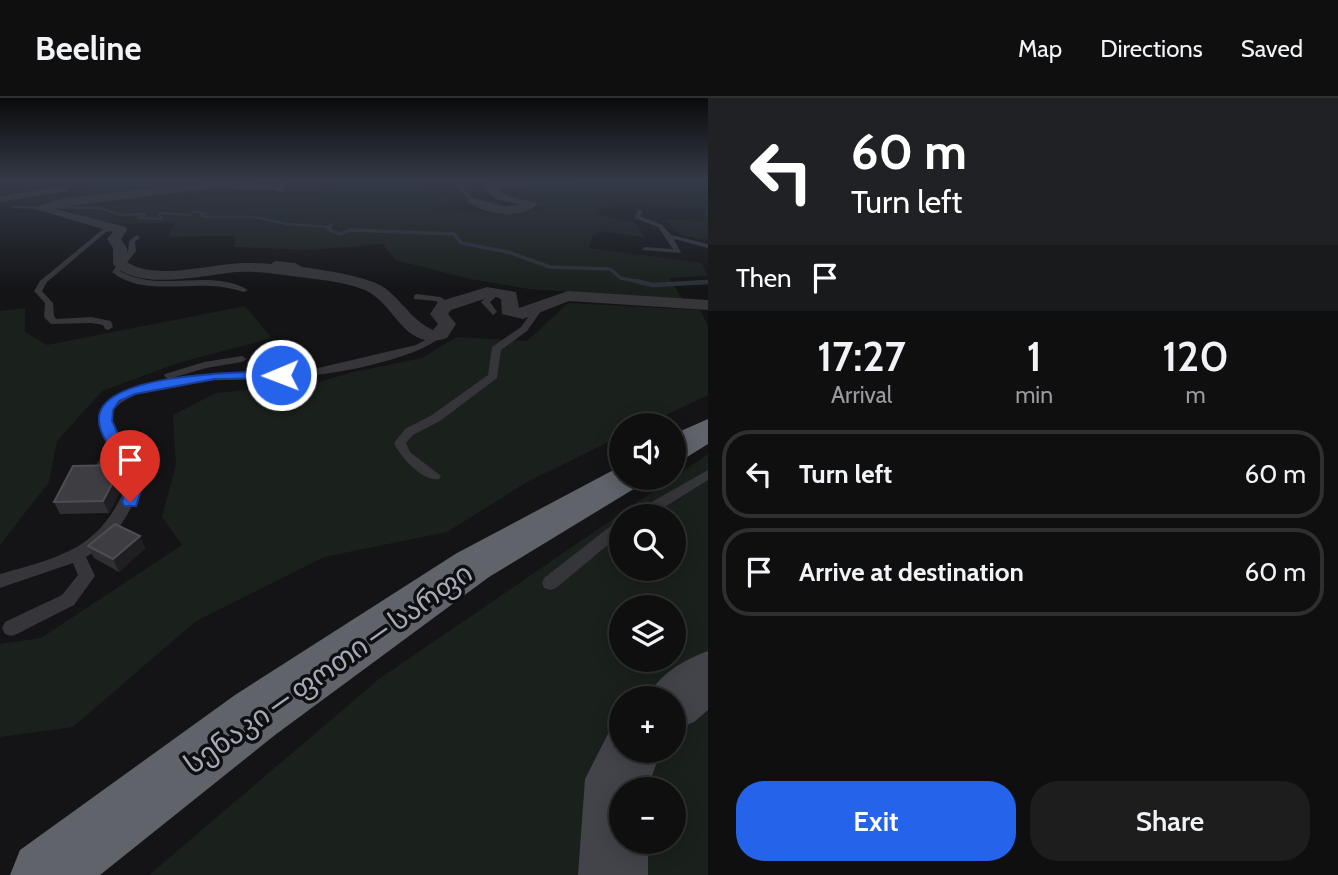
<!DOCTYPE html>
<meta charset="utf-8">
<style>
body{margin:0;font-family:Cabin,"Noto Sans Georgian",sans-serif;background:#1d1d1e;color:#f1f3f6;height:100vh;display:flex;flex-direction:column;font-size:26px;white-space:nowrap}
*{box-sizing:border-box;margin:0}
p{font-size:23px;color:#9b9c9f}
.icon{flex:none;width:38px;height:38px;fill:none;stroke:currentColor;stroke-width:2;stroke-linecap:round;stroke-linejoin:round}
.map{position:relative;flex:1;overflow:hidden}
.details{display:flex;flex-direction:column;background:#0f0f10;width:630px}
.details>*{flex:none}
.top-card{background:#202124;color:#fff;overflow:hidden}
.controls{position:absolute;left:609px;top:315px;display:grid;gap:14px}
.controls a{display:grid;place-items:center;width:77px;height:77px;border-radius:50%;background:#0f0f10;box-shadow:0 4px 18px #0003,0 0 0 2px #2f2f30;font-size:35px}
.pin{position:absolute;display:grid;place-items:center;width:60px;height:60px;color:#fff;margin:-72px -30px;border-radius:50% 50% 50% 0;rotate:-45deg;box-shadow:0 0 7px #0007}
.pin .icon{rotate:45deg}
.me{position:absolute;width:77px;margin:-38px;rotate:269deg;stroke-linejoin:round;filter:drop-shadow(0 0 5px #0008)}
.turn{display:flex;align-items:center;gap:24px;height:147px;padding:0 28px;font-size:32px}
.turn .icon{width:91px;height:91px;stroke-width:2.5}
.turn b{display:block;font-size:49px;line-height:60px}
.then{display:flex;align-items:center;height:66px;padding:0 28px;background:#0003;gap:14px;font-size:26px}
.eta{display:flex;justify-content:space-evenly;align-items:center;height:119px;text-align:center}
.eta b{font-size:42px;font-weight:600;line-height:49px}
.button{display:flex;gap:14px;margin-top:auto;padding:14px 28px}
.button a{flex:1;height:80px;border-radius:28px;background:#2563eb;color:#fff;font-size:28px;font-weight:600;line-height:80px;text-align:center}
.button a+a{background:#1d1d1e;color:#f1f3f6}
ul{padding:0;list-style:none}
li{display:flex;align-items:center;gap:21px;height:88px;margin:0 14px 10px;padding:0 14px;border:4px solid #2f2f30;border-radius:28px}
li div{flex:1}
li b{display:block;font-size:26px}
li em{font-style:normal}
header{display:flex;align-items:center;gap:42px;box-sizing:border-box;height:98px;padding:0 35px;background:#0f0f10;border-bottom:2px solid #2f2f30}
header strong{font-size:33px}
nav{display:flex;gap:38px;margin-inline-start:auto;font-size:24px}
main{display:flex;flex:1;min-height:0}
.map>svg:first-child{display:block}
.green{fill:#1a201c;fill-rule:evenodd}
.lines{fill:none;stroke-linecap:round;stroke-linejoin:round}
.stream-far2{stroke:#2a3139;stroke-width:2.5}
.stream-far1{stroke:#2a3139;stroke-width:3.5}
.stream{stroke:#2a3139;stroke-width:4.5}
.lane{fill:#35353a;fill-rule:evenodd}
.street{fill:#35353a;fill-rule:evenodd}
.secondary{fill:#43444a;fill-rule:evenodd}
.highway{fill:#61636b;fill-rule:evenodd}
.wall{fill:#303034}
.shaded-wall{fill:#1f1f22}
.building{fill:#3d3d42;stroke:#4d4e54;stroke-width:2}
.route{fill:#2563eb;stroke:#184099;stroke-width:2}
.labels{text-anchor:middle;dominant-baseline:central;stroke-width:7;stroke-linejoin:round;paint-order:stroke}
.near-street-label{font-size:28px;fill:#a6a9b6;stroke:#0f0f11}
</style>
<header>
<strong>Beeline</strong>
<nav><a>Map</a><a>Directions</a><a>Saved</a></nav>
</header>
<main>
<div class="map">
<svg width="708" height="777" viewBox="0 0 708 777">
<rect width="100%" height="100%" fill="#141416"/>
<!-- green -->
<g class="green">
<polygon points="153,83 357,83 314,88 210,85 28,106 12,105"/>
<path d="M598,83H708V142L682,138L664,121L704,123L703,111L609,103L596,116L634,124L646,140L600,133L592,139L589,150L702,165L708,178L669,180L683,202L529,191L470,181L395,162L383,146L312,152L234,149L235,138L168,139L175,124C144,126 86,131 63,106L120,107L246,97L310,99L354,88L384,87L414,89L455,101L436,112L502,116L546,111L514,98L520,93Z"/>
<polygon points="568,205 700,212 708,228 708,297 645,327 621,327 621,338 529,383 447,434 324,459 196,523 73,629 0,639 0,546 41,540 182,447 162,419 176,367 173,317 216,295 316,285 349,275 422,260 456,239 527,243"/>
<polygon points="245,208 272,240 181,264 102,293 57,343 49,384 0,447 0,213 25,210 25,234 47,247"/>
<path d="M708,356V777H149L379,581ZM621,418H674V471H621ZM621,509H674V562H621ZM621,600H674V653H621ZM621,691H674V744H621Z"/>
</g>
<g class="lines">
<!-- stream-far2 -->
<polyline class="stream-far2" points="13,109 100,110 120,117 142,116 145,117 138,120 162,121 159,115 191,117 193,113 206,116 201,117 203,119 254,119 287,126 330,129"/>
<!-- stream-far1 -->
<g class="stream-far1">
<polyline points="331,127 328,131 339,136 351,132 454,136 461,145 508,154 550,169 610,171 621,180 644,185"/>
<polyline points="688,185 708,184"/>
</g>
<!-- stream -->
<polyline class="stream" points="636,183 653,187 708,184"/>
<!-- lane -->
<g class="lane">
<polygon points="452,83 457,83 475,104 471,104"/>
<polygon points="638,112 643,113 640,118 662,127 671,137 708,146 708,150 674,141 681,155 642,152 644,149 673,151 658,129 635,120"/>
<polygon points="114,128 116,131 106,134 47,184 42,193 53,205 54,218 56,221 91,219 111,223 113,229 108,232 105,231 103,227 91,225 51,226 44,219 45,205 34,193 40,183 102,132"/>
<path d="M137,137L140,139L135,144L136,153L120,173C159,196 210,169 248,192L244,194C233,191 222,188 211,188C179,186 139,196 112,174L128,153L129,143Z"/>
<polygon points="276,163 295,165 315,176 311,178 290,169 273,167 272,165"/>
<polygon points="496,191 503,193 490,204 497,214 493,217 481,204"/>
<polygon points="417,196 440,199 453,206 449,209 435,203 414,201 414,197"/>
<path d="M534,211L541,213L527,233L501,252L497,280L440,323L413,337L406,345L410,354L441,378L439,381C423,384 400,359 394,345L405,331L432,317L488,277L492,249L521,229Z"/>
<path d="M434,237L439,240L437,242C403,265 325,278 283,280C234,284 151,275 114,311C106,338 132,354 146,373C134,407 120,440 86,459L95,478L74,507L17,536L11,538L5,536L2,530L5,524L62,497L78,477L73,465L0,490V476C72,456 104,448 132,374L116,356L103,378L98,379L91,375L110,346C80,298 132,288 168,281L164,278L165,276L204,264L242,258L247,261L242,264L206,270L172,280L314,271L416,247Z"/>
<polygon points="708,372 708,382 650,418 632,418 634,414"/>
<polygon points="621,423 621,436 556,490 550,492 544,490 542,485 544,480 616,424"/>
</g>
<!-- street -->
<g class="street">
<path d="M584,83L579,86L496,90L504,96L538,106C521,122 484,117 467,103L473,100L503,108L522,107L496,101L484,90L495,84Z"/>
<path d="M214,84L276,86L281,89L276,92L214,90L52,110L126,129L127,132L121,141L127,150V164C155,183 211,166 243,165C272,164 363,174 385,190C402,203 413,223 433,232L438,226L430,216L438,204L487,189L516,194L519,210L568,193L708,202V212L569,203L523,221L502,216L501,201L493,198L451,212L448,216L456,226L447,240C403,254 397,207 365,192C343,183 314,181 291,178C273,175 255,173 237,174C204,177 137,194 113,166V150L107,141L113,134L32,110L65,100Z"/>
<polygon points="63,88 68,91 67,93 0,104 0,98"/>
</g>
<!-- secondary -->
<g class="secondary">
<path d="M708,553V612L694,624L674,632V600H648C658,576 684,562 708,553Z"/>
<polygon points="621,627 621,653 661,653 647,691 621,691 621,744 648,744 648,777 578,777 585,681 610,632"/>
</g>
<!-- highway -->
<g class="highway">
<polygon points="708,321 708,346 687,359 674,362 674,336"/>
<polygon points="621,368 621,380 643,380 637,389 489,479 275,637 100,777 10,777 20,752 235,597 457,455"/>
</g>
</g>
<!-- wall -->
<g class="wall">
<polygon points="268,83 287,83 282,94 277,94 277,91 282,87"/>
<polygon points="122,367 127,379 109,415 60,416 54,404"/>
<polygon points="140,438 145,450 119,474 94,460 88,448"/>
</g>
<!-- shaded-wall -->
<g class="shaded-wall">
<polygon points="122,367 127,379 109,415 103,403"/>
<polygon points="140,438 145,450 119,474 113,461"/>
</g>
<!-- building -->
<g class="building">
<polygon points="281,83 285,83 282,91 277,91 283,86"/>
<polygon points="122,367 103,403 54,404 73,368"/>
<polygon points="115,426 140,438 113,461 88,448"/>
</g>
<!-- sky -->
<linearGradient id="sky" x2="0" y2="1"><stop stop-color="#0b0b0c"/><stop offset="0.43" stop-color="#343a47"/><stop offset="1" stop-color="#343a47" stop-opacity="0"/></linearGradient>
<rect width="708" height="192" fill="url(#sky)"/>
<!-- route -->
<path class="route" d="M281,273L285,274V280L215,281L135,296L119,303L113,312L112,323L122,345L147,373L136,408H124L122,404L131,374C119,360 98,340 99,320C101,274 247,274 281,273Z"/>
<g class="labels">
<!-- near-street labels -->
<g class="near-street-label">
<text transform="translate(328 570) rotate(-35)">სენაკი — ფოთი — სარფი</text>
</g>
</g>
</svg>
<div class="controls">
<a><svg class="icon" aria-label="sound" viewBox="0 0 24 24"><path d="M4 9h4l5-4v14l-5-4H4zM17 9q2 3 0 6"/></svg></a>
<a><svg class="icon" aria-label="search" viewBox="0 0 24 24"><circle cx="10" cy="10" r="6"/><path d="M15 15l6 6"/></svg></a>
<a><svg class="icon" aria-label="layers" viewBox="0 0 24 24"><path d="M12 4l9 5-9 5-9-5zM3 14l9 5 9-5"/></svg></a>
<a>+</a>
<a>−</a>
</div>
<div class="pin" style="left:130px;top:404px;background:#d93025"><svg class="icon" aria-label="arrive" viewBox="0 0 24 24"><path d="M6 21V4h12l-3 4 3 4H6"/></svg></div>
<svg class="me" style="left:281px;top:277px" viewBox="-20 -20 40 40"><circle r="17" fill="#2563eb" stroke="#fff" stroke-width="3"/><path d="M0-11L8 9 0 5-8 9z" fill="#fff"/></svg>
</div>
<section class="details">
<div class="top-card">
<div class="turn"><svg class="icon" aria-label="left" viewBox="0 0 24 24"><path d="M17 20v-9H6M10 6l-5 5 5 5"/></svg><div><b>60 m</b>Turn left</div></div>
<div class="then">Then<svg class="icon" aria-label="arrive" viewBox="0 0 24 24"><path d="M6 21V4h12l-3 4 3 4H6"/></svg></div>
</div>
<div class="eta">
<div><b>17:27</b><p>Arrival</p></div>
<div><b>1</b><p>min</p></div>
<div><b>120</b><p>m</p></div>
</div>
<ul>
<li><svg class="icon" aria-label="left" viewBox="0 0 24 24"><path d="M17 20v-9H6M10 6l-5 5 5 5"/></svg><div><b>Turn left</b></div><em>60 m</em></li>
<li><svg class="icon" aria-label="arrive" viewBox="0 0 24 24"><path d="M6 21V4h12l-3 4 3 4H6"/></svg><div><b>Arrive at destination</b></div><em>60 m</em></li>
</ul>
<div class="button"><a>Exit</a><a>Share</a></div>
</section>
</main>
